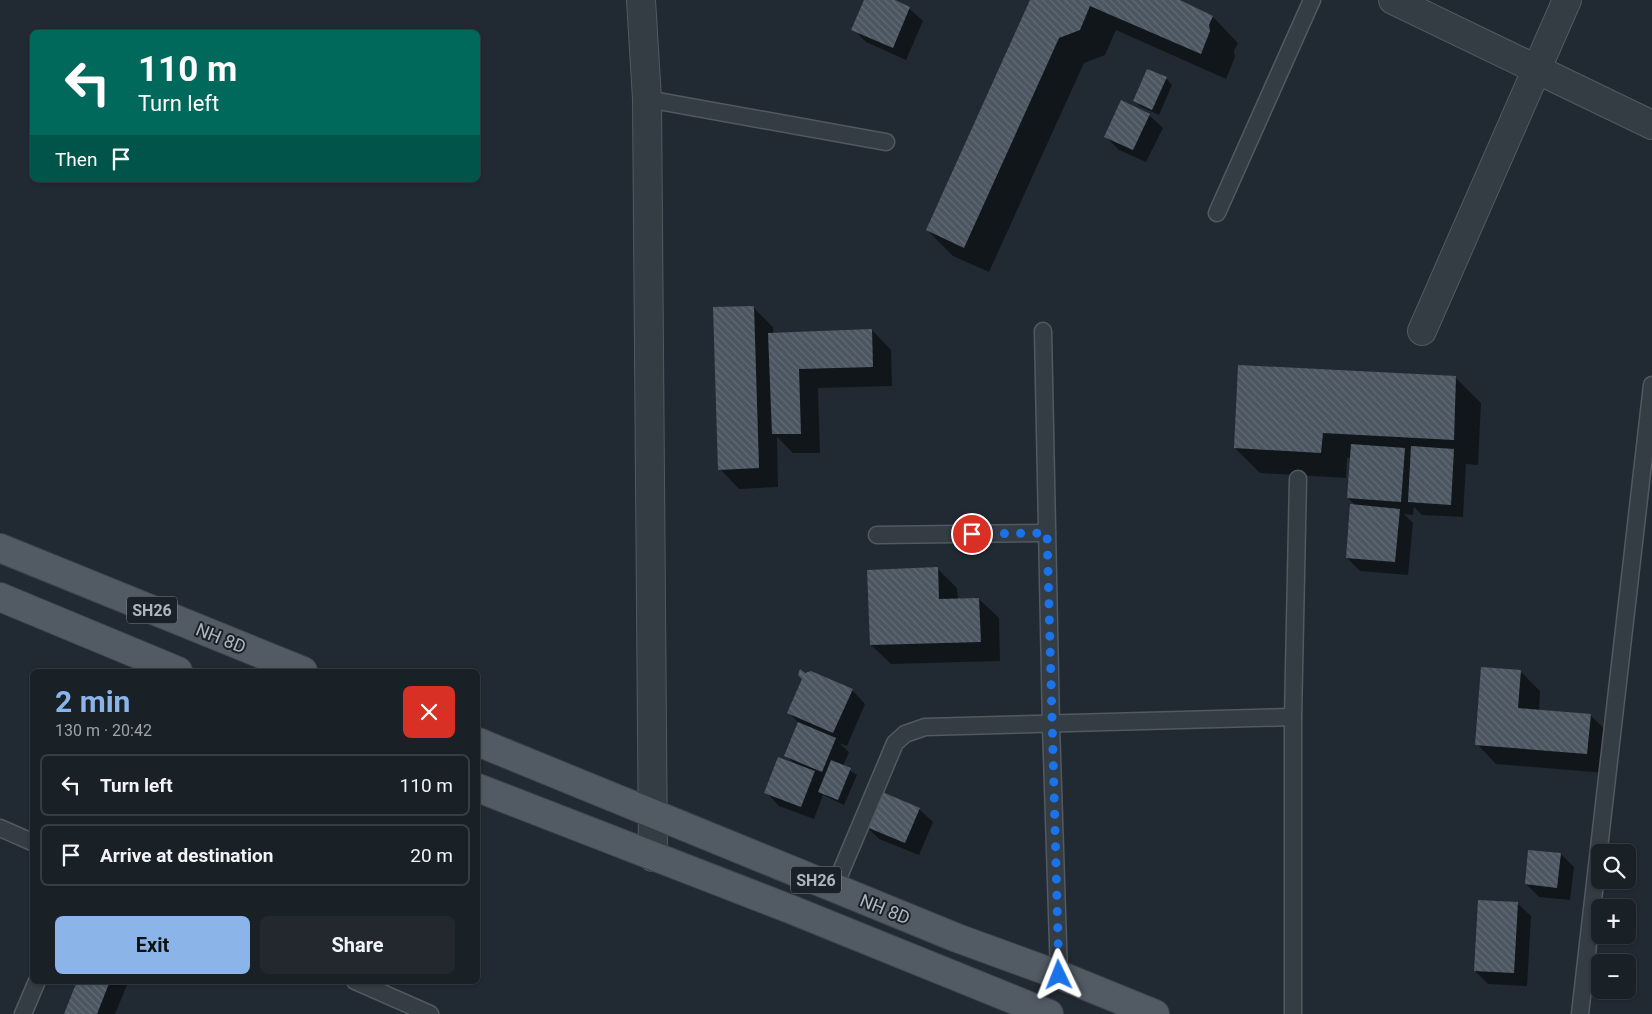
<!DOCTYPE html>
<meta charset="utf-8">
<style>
body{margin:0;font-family:Roboto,sans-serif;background:#22282e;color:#f1f3f6;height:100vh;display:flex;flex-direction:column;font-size:19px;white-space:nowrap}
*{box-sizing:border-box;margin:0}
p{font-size:16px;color:#9fa3a7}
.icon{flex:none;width:28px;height:28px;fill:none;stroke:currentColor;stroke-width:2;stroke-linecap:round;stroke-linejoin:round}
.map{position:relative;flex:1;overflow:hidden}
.panel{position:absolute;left:30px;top:669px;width:450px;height:315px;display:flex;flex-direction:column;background:#192026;border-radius:8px;box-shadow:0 1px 4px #0004,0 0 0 1px #373e43}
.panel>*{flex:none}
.top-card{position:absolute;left:30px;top:30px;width:450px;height:152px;border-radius:8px;box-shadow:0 1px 4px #0004,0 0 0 1px #373e43;background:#00695c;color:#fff;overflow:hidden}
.buttons{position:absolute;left:1591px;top:844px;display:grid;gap:10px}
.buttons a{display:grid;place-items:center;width:45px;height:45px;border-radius:8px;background:#192026;box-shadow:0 1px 4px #0004,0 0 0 1px #373e43;font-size:25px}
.pin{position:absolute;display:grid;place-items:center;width:42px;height:42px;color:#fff;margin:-21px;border:2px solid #fff;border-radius:50%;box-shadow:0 1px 5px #0007}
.me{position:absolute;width:55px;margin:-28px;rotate:358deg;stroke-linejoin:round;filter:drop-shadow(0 0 4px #0008)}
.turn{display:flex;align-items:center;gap:18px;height:105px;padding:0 25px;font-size:22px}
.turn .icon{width:65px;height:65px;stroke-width:2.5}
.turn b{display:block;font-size:35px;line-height:42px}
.then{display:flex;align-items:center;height:48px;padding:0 25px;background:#0003;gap:10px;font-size:19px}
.round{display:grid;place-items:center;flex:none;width:52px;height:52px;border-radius:8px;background:#22282e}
.summary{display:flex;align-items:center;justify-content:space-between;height:85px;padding:0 25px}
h1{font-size:30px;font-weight:700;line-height:38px;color:#8bb5e9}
.button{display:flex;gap:10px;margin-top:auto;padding:10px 25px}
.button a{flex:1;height:58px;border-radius:8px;background:#8bb5e9;color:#111;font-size:20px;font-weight:700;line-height:58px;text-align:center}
.button a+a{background:#22282e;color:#f1f3f6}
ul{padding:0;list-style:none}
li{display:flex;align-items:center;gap:15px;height:62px;margin:0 10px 8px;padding:0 15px;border:2px solid #373e43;border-radius:8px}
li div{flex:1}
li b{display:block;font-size:19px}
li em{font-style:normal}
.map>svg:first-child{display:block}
.shadow{fill:#0007}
.building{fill:url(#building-back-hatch)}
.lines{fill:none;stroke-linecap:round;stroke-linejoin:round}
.service-casing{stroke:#525961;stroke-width:19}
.minor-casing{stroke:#525961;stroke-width:30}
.primary-casing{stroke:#3e454d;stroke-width:30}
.service{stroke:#343c44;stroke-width:16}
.minor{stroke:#343c44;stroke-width:28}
.primary{stroke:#525b64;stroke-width:28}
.route{stroke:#1a73e8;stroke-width:9;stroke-dasharray:0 16.2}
.labels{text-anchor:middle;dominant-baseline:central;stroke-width:4;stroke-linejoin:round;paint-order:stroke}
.shield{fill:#1a2128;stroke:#828992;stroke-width:1}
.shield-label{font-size:16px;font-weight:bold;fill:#aeb6c0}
.street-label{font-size:18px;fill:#aeb6c0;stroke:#1a2128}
</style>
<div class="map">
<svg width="1652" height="1014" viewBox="0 0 1652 1014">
<defs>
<pattern id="building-back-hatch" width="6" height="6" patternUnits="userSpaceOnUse" patternTransform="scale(1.25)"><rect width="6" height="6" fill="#4c5661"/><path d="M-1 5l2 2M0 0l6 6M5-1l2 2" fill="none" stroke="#636c76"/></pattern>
</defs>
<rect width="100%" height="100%" fill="#212a33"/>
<!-- shadow -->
<g class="shadow">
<polygon points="865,0 892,0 909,8 923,21 906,60 866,42 853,29"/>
<polygon points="1032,0 1177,0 1213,17 1238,43 1234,51 1235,57 1226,79 1116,30 1105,55 1084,63 989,272 953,256 927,230"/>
<polygon points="1166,78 1172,85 1159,115 1141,107 1134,101"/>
<polygon points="1149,115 1163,128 1146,162 1119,150 1106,137"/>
<polygon points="753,307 773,327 773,334 872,330 891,350 892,386 818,388 820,453 793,453 777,437 778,487 739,489 720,469"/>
<polygon points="1456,378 1481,403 1478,465 1466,464 1463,517 1422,515 1414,507 1413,515 1404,514 1413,523 1408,575 1360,571 1347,558 1356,506 1348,498 1351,458 1347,458 1346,478 1260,473 1235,448"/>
<polygon points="938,569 957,588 958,600 979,599 999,618 1000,661 891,664 871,645"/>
<polygon points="1521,672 1540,691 1539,711 1590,715 1610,734 1606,773 1496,764 1477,744"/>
<polygon points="852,690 865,704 847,746 839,743 849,752 843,766 857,775 844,805 823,795 814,819 779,806 766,792 796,765 786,755 799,723 789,713"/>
<polygon points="919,809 933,822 919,855 879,839 866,826"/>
<polygon points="1561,854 1574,867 1570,900 1539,897 1526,884"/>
<polygon points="1517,903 1531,916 1527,986 1488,984 1475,971"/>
<polygon points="78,981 123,981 127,985 115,1014 65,1014"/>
</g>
<!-- building -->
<g class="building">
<polygon points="864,0 895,0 910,7 893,48 851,30"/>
<polygon points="1030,0 1180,0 1213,16 1209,25 1210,31 1201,54 1090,6 1080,30 1059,38 964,248 926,230"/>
<polygon points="1147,69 1167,77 1152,110 1133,101"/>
<polygon points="1121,100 1150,114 1133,150 1104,137"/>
<polygon points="754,306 759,468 718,470 713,307"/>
<polygon points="872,329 873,367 799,369 801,434 772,434 768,333"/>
<polygon points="1238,365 1456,376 1454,440 1323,433 1321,453 1234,448"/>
<polygon points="1351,444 1405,448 1401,502 1347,498"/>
<polygon points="1411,446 1454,449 1451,505 1408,502"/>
<polygon points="1350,504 1400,509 1395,562 1346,558"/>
<polygon points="938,567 939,599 979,598 981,642 870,645 867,570"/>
<polygon points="1481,667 1521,670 1518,708 1591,714 1587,754 1475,745"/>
<polygon points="800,669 805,673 811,671 853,689 833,733 787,713 802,679 798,675"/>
<polygon points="798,722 836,738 822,772 784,756"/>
<polygon points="778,757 815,771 801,807 764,793"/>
<polygon points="831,760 851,768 838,800 818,792"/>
<polygon points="880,791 920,808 905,843 864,826"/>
<polygon points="1528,850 1561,853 1557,888 1525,884"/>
<polygon points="1478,900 1518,902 1514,973 1474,971"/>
<polygon points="77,981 110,981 97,1014 64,1014"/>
</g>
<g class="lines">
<!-- service casing -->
<g class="service-casing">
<g id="service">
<polyline points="647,99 886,142"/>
<polyline points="1217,213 1312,0"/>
<polyline points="1043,331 1051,725 1059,975"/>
<polyline points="877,535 1047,533"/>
<polyline points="0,828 32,842"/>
<polyline points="834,888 895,743 905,734 925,727 1293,717"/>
<polyline points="355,981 430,1014"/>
<polyline points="23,1014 37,981"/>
<polyline points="1293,1014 1293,717 1298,479"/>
<polyline points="1580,1014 1652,385"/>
</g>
</g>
<!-- minor casing -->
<g class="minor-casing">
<g id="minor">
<polyline points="641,0 647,99 653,857"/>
<polyline points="1393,0 1652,125"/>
<polyline points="1422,331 1567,0"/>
</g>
</g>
<!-- primary casing -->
<g class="primary-casing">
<g id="primary">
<polyline points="0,548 303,671"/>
<polyline points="0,597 178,671"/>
<polyline points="478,742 957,938 1064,977 1155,1014"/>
<polyline points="478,788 790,909 1049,1014"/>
</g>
</g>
<!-- service -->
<use href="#service" class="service"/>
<!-- minor -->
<use href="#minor" class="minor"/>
<!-- primary -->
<use href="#primary" class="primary"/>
</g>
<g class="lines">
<!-- route -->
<polyline class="route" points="972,534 1047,533 1059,975"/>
</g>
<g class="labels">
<!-- shield labels -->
<g class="shield">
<rect x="127" y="596.5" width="50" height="27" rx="4"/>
<rect x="791" y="866.5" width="50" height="27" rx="4"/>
</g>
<g class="shield-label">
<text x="152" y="610">SH26</text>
<text x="816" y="880">SH26</text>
</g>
<!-- street labels -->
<g class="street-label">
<text transform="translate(221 638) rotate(22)">NH 8D</text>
<text transform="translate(885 909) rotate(22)">NH 8D</text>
</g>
</g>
</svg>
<div class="buttons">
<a><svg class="icon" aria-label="search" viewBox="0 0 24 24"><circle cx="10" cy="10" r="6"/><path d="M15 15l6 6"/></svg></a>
<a>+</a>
<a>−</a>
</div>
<div class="pin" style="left:972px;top:534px;background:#d93025"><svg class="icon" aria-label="arrive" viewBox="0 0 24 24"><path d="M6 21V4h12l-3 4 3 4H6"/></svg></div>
<svg class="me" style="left:1059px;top:975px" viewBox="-20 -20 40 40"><path d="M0-17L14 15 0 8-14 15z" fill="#1a73e8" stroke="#fff" stroke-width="4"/></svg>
<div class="top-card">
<div class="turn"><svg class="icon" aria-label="left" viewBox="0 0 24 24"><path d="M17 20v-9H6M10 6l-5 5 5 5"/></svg><div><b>110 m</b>Turn left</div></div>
<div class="then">Then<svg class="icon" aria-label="arrive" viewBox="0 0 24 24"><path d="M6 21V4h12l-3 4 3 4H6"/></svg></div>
</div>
<section class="panel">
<div class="summary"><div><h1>2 min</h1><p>130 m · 20:42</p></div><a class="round" style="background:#d93025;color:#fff"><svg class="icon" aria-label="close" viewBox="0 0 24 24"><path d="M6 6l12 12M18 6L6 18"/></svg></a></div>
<ul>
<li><svg class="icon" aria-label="left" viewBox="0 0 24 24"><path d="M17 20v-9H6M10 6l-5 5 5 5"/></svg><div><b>Turn left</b></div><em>110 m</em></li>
<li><svg class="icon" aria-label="arrive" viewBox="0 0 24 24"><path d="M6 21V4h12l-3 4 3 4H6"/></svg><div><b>Arrive at destination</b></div><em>20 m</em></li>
</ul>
<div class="button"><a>Exit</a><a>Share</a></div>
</section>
</div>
